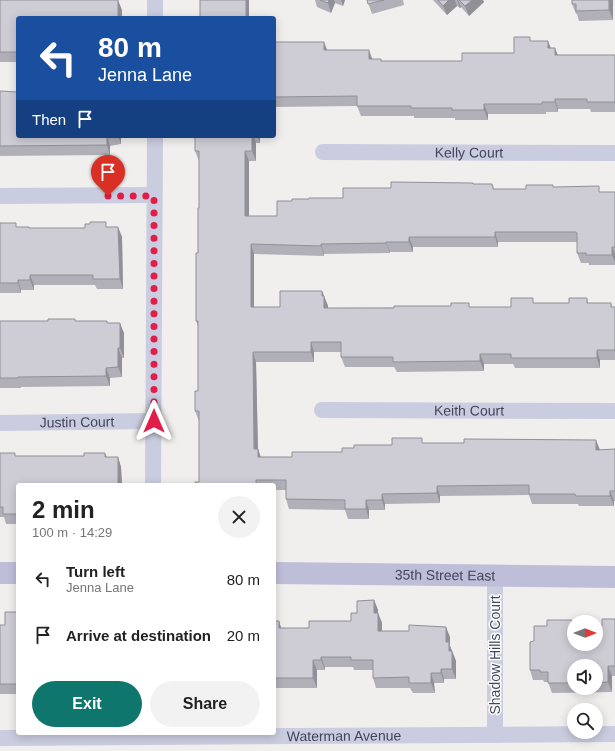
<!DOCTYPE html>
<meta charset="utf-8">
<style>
body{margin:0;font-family:Helvetica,sans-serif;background:#f2f2f2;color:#222;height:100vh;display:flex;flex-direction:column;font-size:15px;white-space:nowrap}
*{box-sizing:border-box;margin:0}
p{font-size:13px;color:#767676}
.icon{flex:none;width:22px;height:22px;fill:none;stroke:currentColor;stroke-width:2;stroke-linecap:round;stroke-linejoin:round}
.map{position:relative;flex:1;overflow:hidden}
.sheet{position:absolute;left:16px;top:483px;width:260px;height:252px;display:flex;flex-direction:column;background:#fff;border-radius:4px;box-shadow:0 2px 10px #0003}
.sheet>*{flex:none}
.banner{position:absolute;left:16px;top:16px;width:260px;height:122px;border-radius:4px;box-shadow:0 2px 10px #0003;background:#1a4fa0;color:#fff;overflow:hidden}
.needle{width:26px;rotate:90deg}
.tools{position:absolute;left:567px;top:615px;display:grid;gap:8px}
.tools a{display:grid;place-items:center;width:36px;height:36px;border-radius:50%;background:#fff;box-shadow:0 2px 10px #0003;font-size:20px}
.pin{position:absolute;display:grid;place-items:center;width:34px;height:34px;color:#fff;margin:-41px -17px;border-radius:50% 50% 50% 0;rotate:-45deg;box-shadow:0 0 4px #0007}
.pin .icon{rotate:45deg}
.me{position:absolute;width:44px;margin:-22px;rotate:0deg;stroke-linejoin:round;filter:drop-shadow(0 0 3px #0008)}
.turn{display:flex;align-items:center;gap:14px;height:84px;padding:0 16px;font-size:18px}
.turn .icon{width:52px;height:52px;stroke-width:2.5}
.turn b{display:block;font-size:28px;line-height:34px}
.then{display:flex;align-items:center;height:38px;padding:0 16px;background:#0003;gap:8px;font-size:15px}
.round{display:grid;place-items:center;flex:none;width:42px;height:42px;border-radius:21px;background:#f2f2f2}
.head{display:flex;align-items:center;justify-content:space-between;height:68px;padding:0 16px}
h1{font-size:24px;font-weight:700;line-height:30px}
.action{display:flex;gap:8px;margin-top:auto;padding:8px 16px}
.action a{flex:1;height:46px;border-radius:24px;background:#0f766e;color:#fff;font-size:16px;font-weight:700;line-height:46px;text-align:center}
.action a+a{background:#f2f2f2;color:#222}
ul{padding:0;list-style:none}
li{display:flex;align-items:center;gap:12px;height:56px;padding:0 16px}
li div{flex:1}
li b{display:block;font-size:15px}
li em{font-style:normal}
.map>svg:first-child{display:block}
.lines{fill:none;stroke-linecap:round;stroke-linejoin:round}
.street{stroke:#caccdf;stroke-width:16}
.secondary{stroke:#bebed9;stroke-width:22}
.wall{fill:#b1b0b8;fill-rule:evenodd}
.shaded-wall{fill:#909096}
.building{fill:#cecdd6;stroke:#909096}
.route{stroke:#e11d48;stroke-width:7;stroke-dasharray:0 12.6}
.labels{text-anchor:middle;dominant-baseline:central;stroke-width:3;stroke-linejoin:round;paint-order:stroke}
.street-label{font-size:14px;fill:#44455d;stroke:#fff}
</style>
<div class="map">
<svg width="615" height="751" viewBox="0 0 615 751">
<rect width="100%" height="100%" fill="#f0efed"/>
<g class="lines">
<!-- street -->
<g class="street">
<polyline points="155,18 155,0"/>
<path id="s1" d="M323,152L615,153"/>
<polyline points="0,196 154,195"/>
<path id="s2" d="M322,410L615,411"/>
<path id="s3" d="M0,423L153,421"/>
<polyline points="153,485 155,136"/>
<polyline points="495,576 495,735"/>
<path id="s4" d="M0,738L615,734"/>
</g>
<!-- secondary -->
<g class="secondary">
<polyline points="0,573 18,573"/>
<path id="s5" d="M274,573L615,577"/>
</g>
</g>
<!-- wall -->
<g class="wall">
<polygon points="0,0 109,0 122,10 122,18 18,18 18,62 0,62"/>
<polygon points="315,0 345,0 343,6 335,3 331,13 317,7"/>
<polygon points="367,0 403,0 404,5 372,14"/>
<polygon points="433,0 483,0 484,2 469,16 461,7 460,8 457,6 447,15"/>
<polygon points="613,0 613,20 579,21 577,14 576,14 572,4"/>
<polygon points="531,41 551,48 558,55 615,55 615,112 591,112 590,109 558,109 558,112 546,112 546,114 488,114 488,120 455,120 455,118 414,118 414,116 361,116 357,106 274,107 274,42 327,50 372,59 381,59 382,61 462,61 514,53"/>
<polygon points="0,91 18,136 121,136 121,144 110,146 110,155 0,156"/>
<polygon points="195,136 260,136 260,143 256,143 256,161 249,161 249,216 277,216 292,201 309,199 343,198 391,188 473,183 474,184 492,184 494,189 526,189 554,187 600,192 615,192 615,265 589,265 589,263 581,263 577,253 577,242 498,242 498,247 413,247 413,252 390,252 390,253 324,254 324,256 254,254 254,307 280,307 322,291 328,306 328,308 511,307 535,303 569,303 587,298 588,303 611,303 612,307 615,307 615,360 600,360 600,368 515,368 513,364 484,364 484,371 397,372 394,367 345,367 341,357 341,352 314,352 314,362 256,362 258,449 261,457 292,457 342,452 354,448 392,445 424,443 600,450 615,449 615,501 614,501 614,506 579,506 578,504 532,504 529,495 440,496 440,503 385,504 385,510 369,510 369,519 348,519 345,510 289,509 286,499 286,490 274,490 274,485 195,485 199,482 199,421 195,411 198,391 198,326 196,321 199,208 199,161 195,151"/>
<polygon points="0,223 18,227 29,227 29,228 85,228 118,227 122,237 123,289 97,289 95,285 34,285 34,290 21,290 21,293 0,293"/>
<polygon points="0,321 76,321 108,323 124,333 124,358 122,358 122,377 110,378 110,386 21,387 21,388 0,388"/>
<polygon points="0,453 16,456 84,456 105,453 107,457 118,457 121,467 122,485 18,485 18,524 6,524 4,517 0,517"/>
<polygon points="374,600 378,610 378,613 382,623 382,631 450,637 450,646 456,661 456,679 444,679 444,683 434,683 435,693 413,693 410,688 376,688 373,678 373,670 354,670 353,667 325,667 325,670 317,670 317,688 274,688 274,621 279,621 281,628 309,628 351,621 357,613"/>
<polygon points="18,612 18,694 0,694 0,625 5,625"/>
<path d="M615,619V676H612V692L552,693L548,682H544L543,680H533L530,670L534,641L547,626L572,620L574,625V644L602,626ZM574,666H596V688H574Z"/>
</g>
<!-- shaded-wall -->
<g class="shaded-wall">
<polygon points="118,0 122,10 122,18 118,18"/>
<rect x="246" y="0" width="3" height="18"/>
<polygon points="329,0 334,0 335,3 331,13 328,3"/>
<polygon points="341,0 345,0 343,6"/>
<polygon points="449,0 455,0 457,6 447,15 443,6"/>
<polygon points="457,0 458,0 461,7 460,8"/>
<polygon points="472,0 483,0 484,2 469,16 465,6"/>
<polygon points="609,0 613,0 613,20 609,10"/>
<polygon points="548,41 552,51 548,48"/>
<polygon points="324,42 328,52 324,50"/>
<polygon points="555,48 559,58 555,55"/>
<polygon points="369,50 373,61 369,59"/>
<polygon points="555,99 558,109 558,112 555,102"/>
<polygon points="484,104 488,114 488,120 484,110"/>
<polygon points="107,136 110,146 110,155 107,145"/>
<polygon points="118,136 121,136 121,144"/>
<polygon points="252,136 254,136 256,143 256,161 252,151"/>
<polygon points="257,136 260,136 260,143"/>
<polygon points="245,151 249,161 249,226 245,216"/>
<polygon points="118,227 122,237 123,289 120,279"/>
<polygon points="495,232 498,242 498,247 495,237"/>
<polygon points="409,237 413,247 413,252 409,242"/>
<polygon points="386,242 390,252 390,253 386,243"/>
<polygon points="251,244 254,254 254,318 251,307"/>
<polygon points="321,244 324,254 324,256 321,246"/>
<polygon points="612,247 615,254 615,262 612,255"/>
<polygon points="30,275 34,285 34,290 30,280"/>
<polygon points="18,280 21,290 21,293 18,283"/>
<polygon points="322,291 328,306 328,318 324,308 322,296"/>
<polygon points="120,323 124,333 124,358 120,348"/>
<polygon points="311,342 314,352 314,362 311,352"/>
<polygon points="118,348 122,358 122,377 118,367"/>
<polygon points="597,350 600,360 600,368 597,358"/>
<polygon points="253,352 256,362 258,453 258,449 261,459 258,457 254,449"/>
<polygon points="480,354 484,364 484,371 480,361"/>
<polygon points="106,368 110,378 110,386 106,376"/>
<polygon points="596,440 600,450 596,450"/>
<polygon points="118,457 121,467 122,485 118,485"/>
<polygon points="437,486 440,496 440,503 437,493"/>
<polygon points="610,491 614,501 614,506 610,496"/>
<polygon points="382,494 385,504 385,510 382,500"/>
<polygon points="366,500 369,510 369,519 366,509"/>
<polygon points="374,600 378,610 378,623 374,613"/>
<polygon points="378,613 382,623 382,641 378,631"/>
<polygon points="279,621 282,631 279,628"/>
<polygon points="446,627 450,637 450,646 456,661 456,679 452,669 446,642"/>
<polygon points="321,657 325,667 325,670 321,660"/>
<polygon points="313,660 317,670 317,688 313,678"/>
<polygon points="17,663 18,665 18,686 17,684"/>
<polygon points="608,666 612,676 612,692 608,682"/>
<polygon points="441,669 444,679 444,683 441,673"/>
<polygon points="431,673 434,683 435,693 431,683"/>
</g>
<!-- building -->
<g class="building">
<polygon points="0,0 118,0 118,17 120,17 120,18 18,18 18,52 0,52"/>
<rect x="200" y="0" width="46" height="18"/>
<polygon points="320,0 329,0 328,3"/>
<polygon points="367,0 384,0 368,4"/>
<polygon points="438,0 449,0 443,6"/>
<polygon points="459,0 472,0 465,6"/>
<polygon points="572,0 609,0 609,10 576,11 576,4 572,4"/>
<polygon points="514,37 530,37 530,41 548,41 548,48 555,48 555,55 615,55 615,102 587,102 587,99 555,99 555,102 542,102 542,104 484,104 484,110 452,110 452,108 411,108 411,106 357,106 357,96 274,97 274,42 324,42 324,50 369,50 369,59 381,59 381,61 462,61 462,53 514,53"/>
<polygon points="0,91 18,92 18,136 107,136 107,145 0,146"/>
<polygon points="195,136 252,136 252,151 245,151 245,216 277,216 277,201 292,201 292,199 309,199 309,198 343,198 343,188 391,188 391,182 473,183 473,184 492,184 492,186 493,186 493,189 526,189 526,185 553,185 553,187 599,186 599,192 615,192 615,247 612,247 612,255 586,255 586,253 577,253 577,233 576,233 576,232 495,232 495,237 409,237 409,242 386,242 386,243 321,244 321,246 251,244 251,307 280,307 280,291 322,291 322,296 324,296 324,308 394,308 394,306 451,306 451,303 469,303 469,307 511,307 511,298 533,298 533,303 569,303 569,298 587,298 587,303 611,303 611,307 615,307 615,350 597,350 597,358 511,358 511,354 480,354 480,361 393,362 393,357 341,357 341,342 311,342 311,352 253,352 254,449 258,449 258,457 292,457 292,452 342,452 342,448 354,448 354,445 392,445 392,438 422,438 422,443 464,443 464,439 596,440 596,450 615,449 615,491 610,491 610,496 576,496 575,494 529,494 529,485 437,486 437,493 382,494 382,500 366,500 366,509 345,509 345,500 286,499 286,480 256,480 256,485 195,485 195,482 199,482 199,411 195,411 195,391 198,391 198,321 196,321 196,253 198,253 198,208 199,208 199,151 195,151"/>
<polygon points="90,222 106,222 106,227 118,227 120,279 93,279 93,275 30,275 30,280 18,280 18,283 0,283 0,223 16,223 16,227 29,227 29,228 85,228 85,224 90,224"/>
<polygon points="48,319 75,319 75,321 107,321 107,323 120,323 120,348 118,348 118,367 106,368 106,376 18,377 18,378 0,378 0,321 48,321"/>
<polygon points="0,453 15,453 15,456 84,456 84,453 105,453 105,457 118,457 118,485 18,485 18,514 3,514 3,507 0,507"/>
<polygon points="374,600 374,613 378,613 378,631 409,631 409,625 446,627 446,642 449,642 449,651 452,651 452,669 441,669 441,673 431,673 431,683 409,683 409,677 373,678 373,660 351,660 351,657 321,657 321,660 313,660 313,678 274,678 274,621 279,621 279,628 309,628 309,621 351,621 351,613 357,613 357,601"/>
<polygon points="5,612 18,612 18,663 17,663 17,684 0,684 0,625 5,625"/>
<polygon points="602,619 615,619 615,666 608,666 608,682 596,683 596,666 574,666 574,683 548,683 548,672 540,672 540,670 530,670 530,642 534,641 534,626 547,626 547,620 572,620 572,626 574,626 574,644 596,644 596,626 602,626"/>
</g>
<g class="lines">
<!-- route -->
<polyline class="route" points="108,196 154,196 154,421"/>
</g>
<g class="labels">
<!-- street labels -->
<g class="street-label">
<text stroke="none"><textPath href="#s1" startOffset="146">Kelly Court</textPath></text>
<text stroke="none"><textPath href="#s2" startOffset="147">Keith Court</textPath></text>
<text stroke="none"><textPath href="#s3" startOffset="77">Justin Court</textPath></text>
<text stroke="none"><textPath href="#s5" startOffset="171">35th Street East</textPath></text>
<text transform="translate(495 655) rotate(-90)">Shadow Hills Court</text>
<text stroke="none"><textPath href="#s4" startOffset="344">Waterman Avenue</textPath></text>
</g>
</g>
</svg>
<div class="tools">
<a><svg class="needle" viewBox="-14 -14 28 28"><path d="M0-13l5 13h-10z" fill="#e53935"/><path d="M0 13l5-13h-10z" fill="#767676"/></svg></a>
<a><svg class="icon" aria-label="sound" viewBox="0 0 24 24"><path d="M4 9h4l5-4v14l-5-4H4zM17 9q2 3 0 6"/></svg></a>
<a><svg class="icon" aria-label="search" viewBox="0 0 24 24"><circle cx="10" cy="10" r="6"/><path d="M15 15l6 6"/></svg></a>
</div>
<div class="pin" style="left:108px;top:196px;background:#d93025"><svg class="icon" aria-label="arrive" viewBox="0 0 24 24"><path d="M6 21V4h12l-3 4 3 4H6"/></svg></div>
<svg class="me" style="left:154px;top:421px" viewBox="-20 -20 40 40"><path d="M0-17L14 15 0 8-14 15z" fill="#e11d48" stroke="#fff" stroke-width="4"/></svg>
<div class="banner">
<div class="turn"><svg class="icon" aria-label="left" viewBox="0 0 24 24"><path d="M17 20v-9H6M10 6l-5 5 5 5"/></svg><div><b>80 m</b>Jenna Lane</div></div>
<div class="then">Then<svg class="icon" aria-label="arrive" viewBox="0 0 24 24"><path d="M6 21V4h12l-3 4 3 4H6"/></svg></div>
</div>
<section class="sheet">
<div class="head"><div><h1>2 min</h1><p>100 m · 14:29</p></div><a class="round"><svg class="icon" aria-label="close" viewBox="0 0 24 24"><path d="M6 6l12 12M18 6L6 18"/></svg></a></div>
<ul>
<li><svg class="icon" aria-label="left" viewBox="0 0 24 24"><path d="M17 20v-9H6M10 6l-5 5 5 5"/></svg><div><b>Turn left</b><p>Jenna Lane</p></div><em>80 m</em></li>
<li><svg class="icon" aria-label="arrive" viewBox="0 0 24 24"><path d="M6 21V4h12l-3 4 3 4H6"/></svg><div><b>Arrive at destination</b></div><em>20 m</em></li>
</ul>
<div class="action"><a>Exit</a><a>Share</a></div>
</section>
</div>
